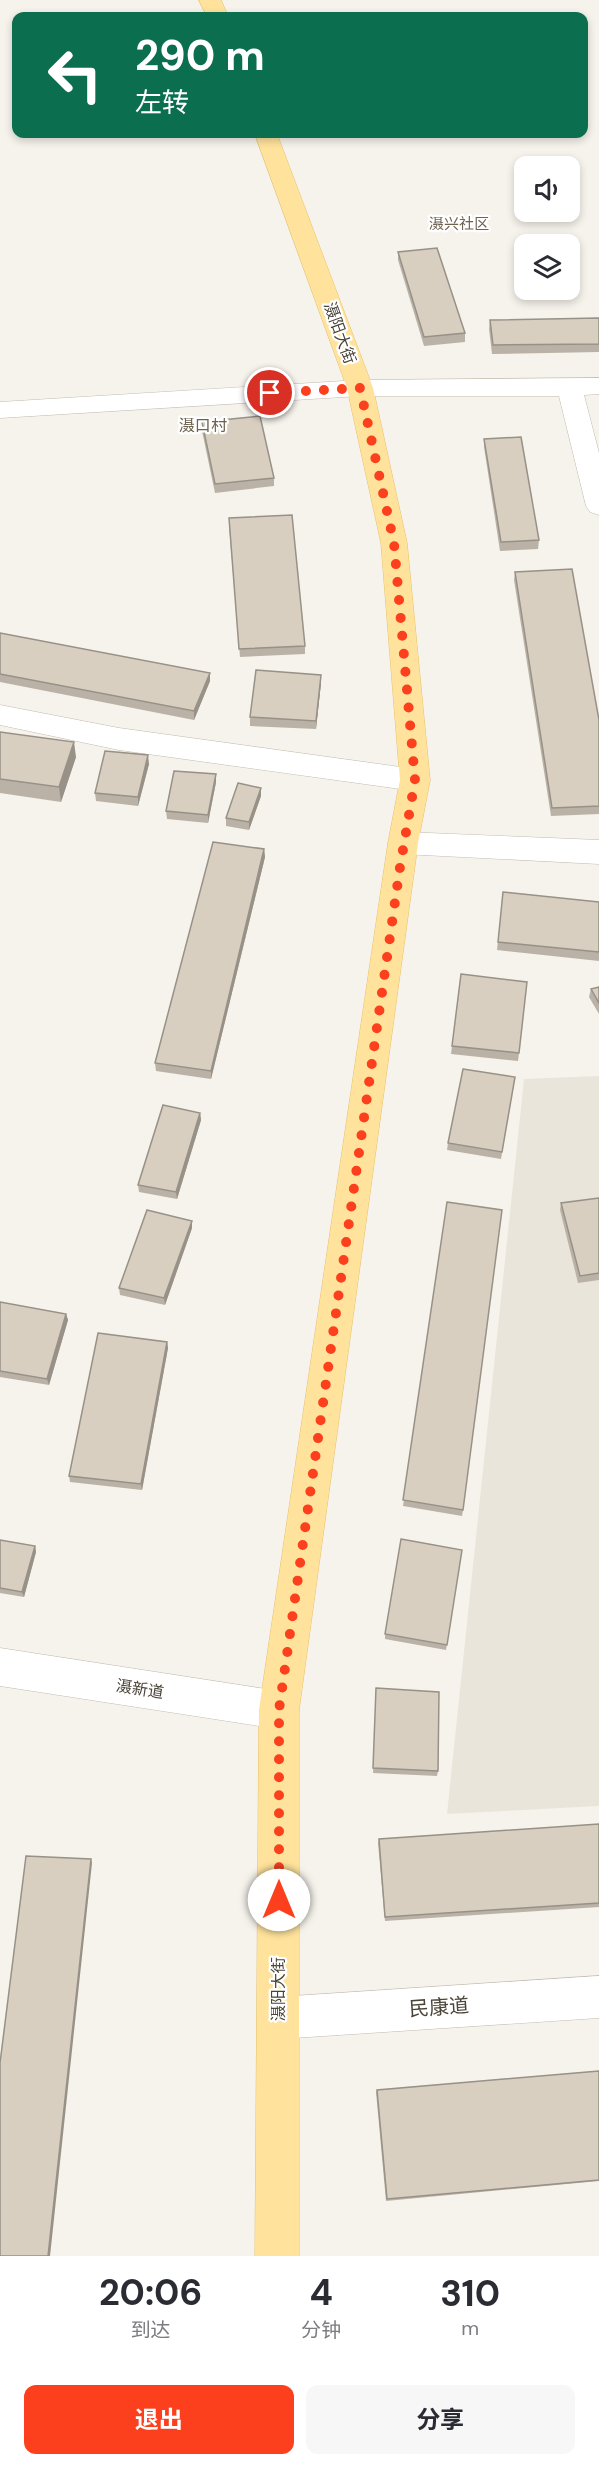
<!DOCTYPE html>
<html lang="zh">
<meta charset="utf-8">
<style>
body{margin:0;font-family:"DM Sans","Noto Sans SC",sans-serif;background:#f7f7f7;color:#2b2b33;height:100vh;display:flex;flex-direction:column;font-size:22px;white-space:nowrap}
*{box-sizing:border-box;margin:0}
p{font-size:20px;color:#7c7c81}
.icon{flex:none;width:33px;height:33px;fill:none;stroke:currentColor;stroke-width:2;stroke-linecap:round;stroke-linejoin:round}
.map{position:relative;height:2256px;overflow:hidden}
.sheet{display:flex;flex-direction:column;background:#fff;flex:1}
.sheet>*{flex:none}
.top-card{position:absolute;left:12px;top:12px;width:576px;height:126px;border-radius:12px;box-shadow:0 3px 9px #0003;background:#0b6e4f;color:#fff;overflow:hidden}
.buttons{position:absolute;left:514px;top:156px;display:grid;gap:12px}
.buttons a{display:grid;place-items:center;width:66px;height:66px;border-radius:12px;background:#fff;box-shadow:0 3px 9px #0003;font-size:30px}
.pin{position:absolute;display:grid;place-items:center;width:51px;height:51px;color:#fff;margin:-26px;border:3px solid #fff;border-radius:50%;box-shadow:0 2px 6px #0007}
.me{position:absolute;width:66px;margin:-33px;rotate:0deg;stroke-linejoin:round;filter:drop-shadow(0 0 4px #0008)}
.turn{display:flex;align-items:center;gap:21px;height:126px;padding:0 24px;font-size:27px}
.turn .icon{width:78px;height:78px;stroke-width:2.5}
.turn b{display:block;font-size:42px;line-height:51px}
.eta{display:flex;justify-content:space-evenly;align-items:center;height:102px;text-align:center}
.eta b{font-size:36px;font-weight:700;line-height:42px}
.action{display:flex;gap:12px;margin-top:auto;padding:12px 24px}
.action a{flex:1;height:69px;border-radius:12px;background:#fc3f1d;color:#fff;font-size:24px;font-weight:700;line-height:69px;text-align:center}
.action a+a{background:#f7f7f7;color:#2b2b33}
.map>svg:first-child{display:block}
.residential{fill:#eae5da}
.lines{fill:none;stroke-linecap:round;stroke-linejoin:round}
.minor-casing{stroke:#c2bbae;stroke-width:1}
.major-casing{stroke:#e6c16a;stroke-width:1}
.minor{fill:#fff;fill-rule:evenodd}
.major{fill:#ffe39c;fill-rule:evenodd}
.wall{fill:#bab2a6}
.shaded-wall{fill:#979187}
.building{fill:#d8cfc1;stroke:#979187;stroke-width:1.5}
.route{stroke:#fc3f1d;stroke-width:10;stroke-dasharray:0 18}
.labels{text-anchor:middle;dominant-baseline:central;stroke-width:4.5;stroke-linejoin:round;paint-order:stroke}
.far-neighbourhood-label{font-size:15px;fill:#6e6250;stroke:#fff}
.street-label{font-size:16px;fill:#4b4439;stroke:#fff}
.far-quarter-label{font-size:16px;fill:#6e6250;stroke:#fff}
.near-street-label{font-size:20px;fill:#4b4439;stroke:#fff}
</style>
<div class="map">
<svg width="599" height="2256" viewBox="0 0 599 2256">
<rect width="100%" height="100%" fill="#f6f3ec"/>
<!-- residential -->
<polygon class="residential" points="599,1076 599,1806 447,1814 524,1079"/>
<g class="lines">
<!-- minor casing -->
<g class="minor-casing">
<g id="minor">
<polygon points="599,378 599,394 584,395 599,453 599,515 590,512 586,506 559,396 360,396 0,418 0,402 360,380"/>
<polygon points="0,705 119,728 415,769 425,772 430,780 425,788 415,791 119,750 0,725"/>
<polygon points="403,832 599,840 599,864 403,854 392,851 388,843 392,835"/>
<polygon points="0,1648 279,1691 293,1696 299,1710 293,1724 279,1729 0,1686"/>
<polygon points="599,1976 599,2018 278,2039 263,2033 257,2018 263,2003 278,1997"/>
</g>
</g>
<!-- major casing -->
<g class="major-casing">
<g id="major">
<polygon points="199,0 221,0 228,16 207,16"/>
<polygon points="255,134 277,134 373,388 407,543 430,780 418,843 299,1710 299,2256 255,2256 259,1710 388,843 400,780 381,543 347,388"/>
</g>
</g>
<!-- minor -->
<use href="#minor" class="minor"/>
<!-- major -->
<use href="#major" class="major"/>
</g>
<!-- wall -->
<g class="wall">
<polygon points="398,252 465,333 465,342 424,346 398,260"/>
<polygon points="599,318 599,352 492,354 489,329 490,320"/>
<polygon points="202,422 274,478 274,486 215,493 202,431"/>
<polygon points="484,439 539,540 538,549 500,551 484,447"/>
<polygon points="229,526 305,646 305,654 240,657"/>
<polygon points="515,572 599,720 599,814 551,816 514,580"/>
<polygon points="0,633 210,673 210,681 194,720 0,682"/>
<polygon points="321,683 316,729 250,726 250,717"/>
<polygon points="0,732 76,757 61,802 0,793"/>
<polygon points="149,764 138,806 96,801 95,793"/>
<polygon points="216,774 216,782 208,823 167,819 166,811"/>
<polygon points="261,796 249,830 226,826 226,818"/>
<polygon points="264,849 265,857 211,1079 156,1071 155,1063"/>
<polygon points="503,892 599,902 599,961 497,950"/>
<polygon points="461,974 519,1053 518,1061 451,1054"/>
<polygon points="599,987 599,1014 589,997 591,989"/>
<polygon points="515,1077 501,1159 447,1150 448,1143"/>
<polygon points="200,1113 201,1120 177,1199 139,1192 138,1185"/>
<polygon points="599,1198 599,1280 578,1283 560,1210 561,1203"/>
<polygon points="447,1202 463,1510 462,1516 403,1506"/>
<polygon points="192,1221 192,1228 165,1305 120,1295 119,1288"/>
<polygon points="0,1302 66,1314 68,1320 49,1385 0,1377"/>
<polygon points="167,1342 168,1348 142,1490 70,1482 69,1476"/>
<polygon points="0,1540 35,1546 36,1552 24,1597 0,1593"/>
<polygon points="462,1550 446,1650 385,1639 385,1634"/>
<polygon points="376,1688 438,1771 437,1776 373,1773"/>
<polygon points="599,1824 599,1907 385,1921 378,1843 379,1839"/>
<polygon points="599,2071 599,2181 386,2201 376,2092 377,2090"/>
</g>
<!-- shaded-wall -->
<g class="shaded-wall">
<polygon points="210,673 210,681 194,720 194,711"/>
<polygon points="321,675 321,683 316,729 316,721"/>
<polygon points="74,742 76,757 61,802 59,787"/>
<polygon points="148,755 149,764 138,806 138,797"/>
<polygon points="216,774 216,782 208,823 208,815"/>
<polygon points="261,788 261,796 249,830 249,822"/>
<polygon points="264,849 265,857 211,1079 211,1071"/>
<polygon points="200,1113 201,1120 177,1199 176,1192"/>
<polygon points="192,1221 192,1228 165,1305 164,1298"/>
<polygon points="66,1314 68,1320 49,1385 47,1379"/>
<polygon points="167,1342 168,1348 142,1490 141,1484"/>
<polygon points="35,1546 36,1552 24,1597 22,1592"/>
<polygon points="91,1859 92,1863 50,2256 48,2256"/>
</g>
<!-- building -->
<g class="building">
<polygon points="437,248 465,333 424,337 398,252"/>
<polygon points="599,318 599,344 493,345 490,320"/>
<polygon points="260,416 274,478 215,484 202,422"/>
<polygon points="521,437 539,540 501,542 484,439"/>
<polygon points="292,515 305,646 239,649 229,518"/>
<polygon points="572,569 599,720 599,806 552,808 515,572"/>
<polygon points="0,633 210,673 194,711 0,674"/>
<polygon points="256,670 321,675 316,721 250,717"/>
<polygon points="0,732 74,742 59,787 0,779"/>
<polygon points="105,751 148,755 138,797 95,793"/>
<polygon points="174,771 216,774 208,815 166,811"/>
<polygon points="238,783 261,788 249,822 226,818"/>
<polygon points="213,842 264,849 211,1071 155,1063"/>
<polygon points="503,892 599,902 599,952 498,942"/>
<polygon points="461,974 527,982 519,1053 452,1046"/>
<polygon points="599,987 599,1003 591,989"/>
<polygon points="463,1069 515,1077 502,1152 448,1143"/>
<polygon points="163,1105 200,1113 176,1192 138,1185"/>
<polygon points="599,1198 599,1273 580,1276 561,1203"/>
<polygon points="447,1202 502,1210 463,1510 403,1500"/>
<polygon points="147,1210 192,1221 164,1298 119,1288"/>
<polygon points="0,1302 66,1314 47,1379 0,1371"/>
<polygon points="98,1333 167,1342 141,1484 69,1476"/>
<polygon points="401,1539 462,1550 447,1645 385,1634"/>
<polygon points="0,1540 35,1546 22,1592 0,1588"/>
<polygon points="376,1688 439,1692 438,1771 373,1768"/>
<polygon points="599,1824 599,1903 385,1917 379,1839"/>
<polygon points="26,1856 91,1859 48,2256 0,2256 0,2063"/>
<polygon points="599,2071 599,2180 387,2199 377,2090"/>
</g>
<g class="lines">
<!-- route -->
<polyline class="route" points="270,393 360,388 394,543 415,780 400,867 279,1710 279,1900"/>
</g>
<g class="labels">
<!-- far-neighbourhood labels -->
<g class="far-neighbourhood-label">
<text x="459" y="224">滠兴社区</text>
</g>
<!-- street labels -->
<g class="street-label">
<text transform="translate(340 333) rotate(70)">滠阳大街</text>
<text transform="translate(140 1689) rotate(9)">滠新道</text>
<text transform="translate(278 1989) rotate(-90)">滠阳大街</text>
</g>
<!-- far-quarter labels -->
<g class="far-quarter-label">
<text x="203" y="425">滠口村</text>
</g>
<!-- near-street labels -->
<g class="near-street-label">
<text transform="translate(439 2007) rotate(-4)">民康道</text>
</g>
</g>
</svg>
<div class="buttons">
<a><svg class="icon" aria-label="sound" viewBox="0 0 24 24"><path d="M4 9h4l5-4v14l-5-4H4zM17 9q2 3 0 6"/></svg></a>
<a><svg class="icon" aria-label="layers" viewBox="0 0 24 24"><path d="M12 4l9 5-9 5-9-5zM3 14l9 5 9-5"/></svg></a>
</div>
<div class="pin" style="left:270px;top:393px;background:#d93025"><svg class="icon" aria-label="arrive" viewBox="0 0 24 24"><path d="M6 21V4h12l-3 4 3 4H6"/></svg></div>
<svg class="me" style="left:279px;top:1900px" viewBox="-20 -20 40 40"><circle r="19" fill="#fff"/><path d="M0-13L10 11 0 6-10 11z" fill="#fc3f1d"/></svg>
<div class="top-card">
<div class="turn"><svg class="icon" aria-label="left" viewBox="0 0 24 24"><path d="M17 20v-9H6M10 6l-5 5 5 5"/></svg><div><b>290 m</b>左转</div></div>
</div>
</div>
<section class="sheet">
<div class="eta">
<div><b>20:06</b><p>到达</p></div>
<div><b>4</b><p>分钟</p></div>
<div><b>310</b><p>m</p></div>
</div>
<div class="action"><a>退出</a><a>分享</a></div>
</section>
